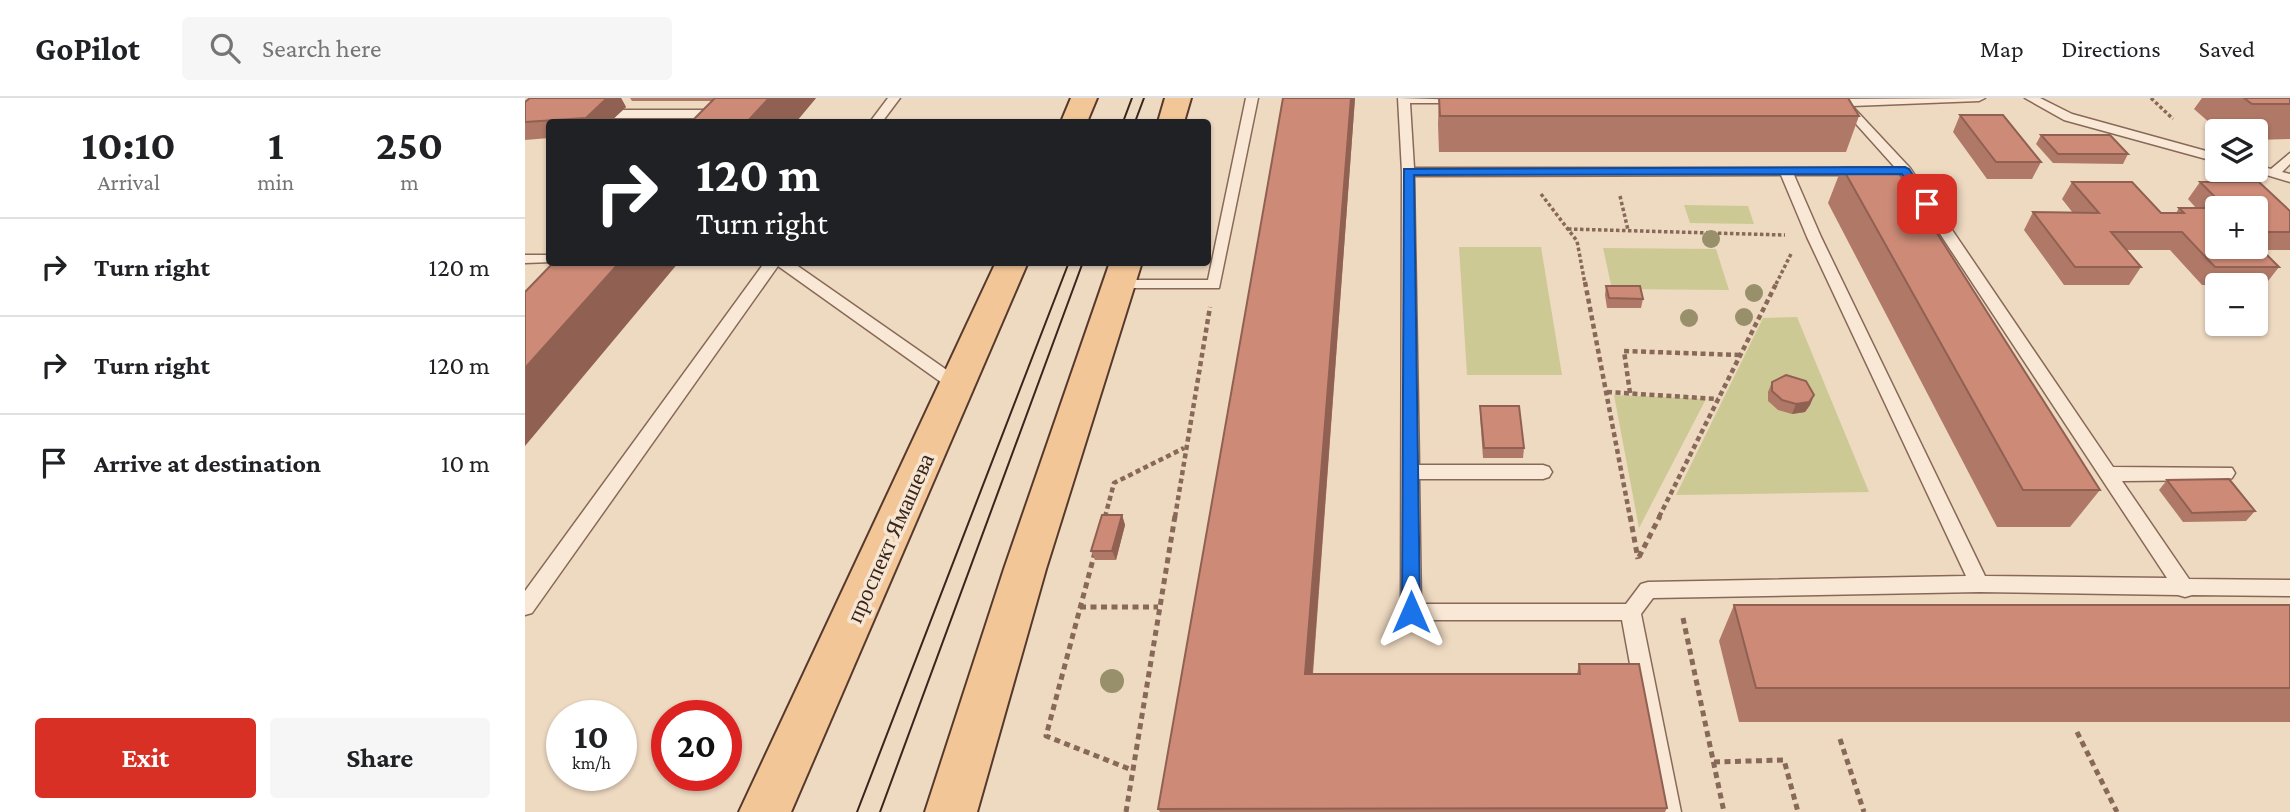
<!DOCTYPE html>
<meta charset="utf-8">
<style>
body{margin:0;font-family:"Crimson Pro",serif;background:#f6f6f6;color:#202124;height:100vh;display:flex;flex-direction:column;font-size:26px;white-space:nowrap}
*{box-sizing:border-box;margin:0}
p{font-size:23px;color:#757577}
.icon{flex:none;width:38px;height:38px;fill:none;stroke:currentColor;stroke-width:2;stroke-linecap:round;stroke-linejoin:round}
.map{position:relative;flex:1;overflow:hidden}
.details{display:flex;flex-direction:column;background:#fff;width:525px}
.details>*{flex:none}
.banner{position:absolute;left:21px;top:21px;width:665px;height:147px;border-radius:7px;box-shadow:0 2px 5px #0004;background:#202124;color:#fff;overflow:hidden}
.fabs{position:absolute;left:1680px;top:21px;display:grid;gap:14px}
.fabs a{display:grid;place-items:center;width:63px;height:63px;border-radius:7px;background:#fff;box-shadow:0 2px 5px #0004;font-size:35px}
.speed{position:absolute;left:21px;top:602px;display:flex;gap:14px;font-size:35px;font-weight:700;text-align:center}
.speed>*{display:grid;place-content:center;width:91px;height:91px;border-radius:50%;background:#fff;box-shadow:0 2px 5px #0004;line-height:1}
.speed small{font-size:18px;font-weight:400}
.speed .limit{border:10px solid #d22;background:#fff;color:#111}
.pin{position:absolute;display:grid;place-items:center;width:60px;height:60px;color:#fff;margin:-30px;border-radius:14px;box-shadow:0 4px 10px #0006}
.me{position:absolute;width:77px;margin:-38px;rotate:0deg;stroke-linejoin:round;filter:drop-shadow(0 0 5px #0008)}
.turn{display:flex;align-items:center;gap:24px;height:147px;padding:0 35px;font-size:32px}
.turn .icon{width:91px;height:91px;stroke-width:2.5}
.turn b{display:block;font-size:49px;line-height:60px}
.eta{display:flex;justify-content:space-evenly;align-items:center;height:119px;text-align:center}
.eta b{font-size:42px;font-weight:700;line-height:49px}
.button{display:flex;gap:14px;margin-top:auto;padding:14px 35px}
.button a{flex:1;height:80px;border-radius:7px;background:#d93025;color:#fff;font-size:28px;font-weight:700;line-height:80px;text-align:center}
.button a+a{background:#f6f6f6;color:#202124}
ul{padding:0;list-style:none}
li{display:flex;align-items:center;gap:21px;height:98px;padding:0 35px;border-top:2px solid #e0e0e0}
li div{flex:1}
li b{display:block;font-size:26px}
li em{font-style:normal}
header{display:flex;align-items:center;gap:42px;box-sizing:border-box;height:98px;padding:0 35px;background:#fff;border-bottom:2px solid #e0e0e0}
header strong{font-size:33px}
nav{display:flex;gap:38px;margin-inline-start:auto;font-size:24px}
.search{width:490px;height:63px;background:#f6f6f6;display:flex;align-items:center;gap:18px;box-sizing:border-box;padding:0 24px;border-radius:7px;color:#757577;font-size:26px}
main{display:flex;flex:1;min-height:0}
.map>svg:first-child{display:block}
.green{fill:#cdc995}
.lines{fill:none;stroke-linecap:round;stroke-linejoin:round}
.service-casing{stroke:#886959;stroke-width:3}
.primary-casing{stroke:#56392d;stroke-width:4}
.path-far2{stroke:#886959;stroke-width:3.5;stroke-dasharray:3.5 2.5;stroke-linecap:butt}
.path-far1{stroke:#886959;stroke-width:4.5;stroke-dasharray:5 3.5;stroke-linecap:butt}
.path{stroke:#886959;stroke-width:5;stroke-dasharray:6 4.5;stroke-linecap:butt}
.service{fill:#f9e8d5;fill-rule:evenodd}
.primary{fill:#f3c698;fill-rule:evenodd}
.tram{stroke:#38251d;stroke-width:2}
.tree{fill:#98906a}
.wall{fill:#b07866;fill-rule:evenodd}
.shaded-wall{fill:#906153}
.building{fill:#cd8b77;stroke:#906153;stroke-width:2}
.route{fill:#1a73e8;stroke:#114b97;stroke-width:2}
.labels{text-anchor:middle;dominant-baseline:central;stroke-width:7;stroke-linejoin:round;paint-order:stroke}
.street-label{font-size:23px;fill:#38251d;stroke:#f6e5d1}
</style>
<header>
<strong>GoPilot</strong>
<div class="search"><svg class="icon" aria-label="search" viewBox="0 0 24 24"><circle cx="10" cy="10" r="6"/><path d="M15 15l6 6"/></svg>Search here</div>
<nav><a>Map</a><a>Directions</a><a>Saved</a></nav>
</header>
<main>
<section class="details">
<div class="eta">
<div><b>10:10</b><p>Arrival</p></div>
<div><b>1</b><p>min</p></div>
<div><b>250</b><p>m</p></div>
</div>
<ul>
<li><svg class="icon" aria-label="right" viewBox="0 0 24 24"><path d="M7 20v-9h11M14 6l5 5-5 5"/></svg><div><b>Turn right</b></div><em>120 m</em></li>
<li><svg class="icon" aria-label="right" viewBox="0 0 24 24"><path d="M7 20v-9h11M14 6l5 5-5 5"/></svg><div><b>Turn right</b></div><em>120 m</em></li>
<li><svg class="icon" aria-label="arrive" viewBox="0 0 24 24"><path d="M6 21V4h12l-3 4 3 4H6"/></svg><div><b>Arrive at destination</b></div><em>10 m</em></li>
</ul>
<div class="button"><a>Exit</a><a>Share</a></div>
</section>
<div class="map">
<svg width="1765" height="714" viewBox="0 0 1765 714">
<rect width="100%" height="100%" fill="#eed9c1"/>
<!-- green -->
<g class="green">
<polygon points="1159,107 1223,108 1229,126 1165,125"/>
<polygon points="934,149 1016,149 1037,277 942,277"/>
<polygon points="1078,150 1191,151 1204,192 1087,191"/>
<polygon points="1272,219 1344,394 1151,397 1238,220"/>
<polygon points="1089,297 1181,301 1114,430"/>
</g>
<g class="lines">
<!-- service casing -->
<g class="service-casing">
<g id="service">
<polygon points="66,0 79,0 73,6 84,12 187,12 193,16 185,24 172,24 176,20 82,20 61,9 59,7"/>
<polygon points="363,0 375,0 357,24 345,24"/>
<polygon points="721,0 733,0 694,190 589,190 587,187 594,182 683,182"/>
<path d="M873,0L943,2L937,5H885L889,70H1343V76L1338,77H1269L1296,139L1460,478L1642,480L1375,75L1315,8L1305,5L1311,1L1460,0L1454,3L1327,8L1385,70L1588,369L1707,370L1710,375L1707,380L1701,382L1597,383L1664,481L1765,482V498L1667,497L1660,499L1653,497L1454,494L1128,500L1116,516L1156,714H1132L1097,522H886L879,520L876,514L877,74ZM1256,77L1282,139L1441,478L1123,484L1116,486L1101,506H896L894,381H1018L1024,379L1027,374L1024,369L1018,367H894L889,78Z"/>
<polygon points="1500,0 1515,0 1547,16 1692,56 1692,64 1539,22"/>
<polygon points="1765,55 1765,66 1757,74 1765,76 1765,84 1725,72 1731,72 1731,67 1746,71"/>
<polygon points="0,157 24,157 24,164 27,164 0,165"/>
<polygon points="240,164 267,164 439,284 441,288 439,292 427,292 253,168 7,515 0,517 0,493"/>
</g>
</g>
<!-- primary casing -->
<g class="primary-casing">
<g id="primary">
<polygon points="546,0 572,0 562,24 536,24"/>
<polygon points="640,0 666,0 659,24 633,24"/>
<polygon points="471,164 503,164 266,714 214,714"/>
<polygon points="585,164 617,164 521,471 452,714 400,714 479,471"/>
</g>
</g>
<!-- path-far2 -->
<g class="path-far2">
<polyline points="1626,0 1648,21"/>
<polyline points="1016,96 1052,143 1060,186"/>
<polyline points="1095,98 1103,132"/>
<polyline points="1043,131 1260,137"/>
<polyline points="1251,186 1267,154"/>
</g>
<!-- path-far1 -->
<g class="path-far1">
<polyline points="1060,184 1105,419"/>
<polyline points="1082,294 1193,301"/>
<polyline points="1105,295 1099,253 1215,257"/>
<polyline points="580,419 589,385 659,350"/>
<polyline points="650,419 685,209"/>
<polyline points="1134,419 1252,184"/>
</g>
<!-- path -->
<g class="path">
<polyline points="1105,418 1113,461"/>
<polyline points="579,422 580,418"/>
<polyline points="570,454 521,638 607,672"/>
<polyline points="1114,459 1135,418"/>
<polyline points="555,509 633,509"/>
<polyline points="1158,520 1199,714"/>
<polyline points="1552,634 1592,714"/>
<polyline points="1315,641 1339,714"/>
<polyline points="1189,664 1259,662 1273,714"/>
<polyline points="601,714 650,418"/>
</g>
<!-- service -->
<use href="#service" class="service"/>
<!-- primary -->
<use href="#primary" class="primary"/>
<!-- tram -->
<g class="tram">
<polyline points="598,24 607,0"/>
<polyline points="610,24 619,0"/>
<polyline points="332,714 544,164"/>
<polyline points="355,714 558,164"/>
</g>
</g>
<!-- trees -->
<g class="tree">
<circle cx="1186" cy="141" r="9"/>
<circle cx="1229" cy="195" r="9"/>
<circle cx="1219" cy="219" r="9"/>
<circle cx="1164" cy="220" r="9"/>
<circle cx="587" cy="583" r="12"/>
</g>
<!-- wall -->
<g class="wall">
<polygon points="5,0 96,0 101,9 85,24 24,24 24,40 0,42 0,4"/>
<polygon points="105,0 291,0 271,24 166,24 187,3 107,3"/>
<polygon points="758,0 830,0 788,576 1052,576 1054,566 1142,710 1140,714 635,714 633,711"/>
<polygon points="914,0 1323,0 1334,18 1321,54 914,54 913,26"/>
<polygon points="1677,0 1765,0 1765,41 1731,42 1731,33 1694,33 1669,11"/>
<polygon points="1435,17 1516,64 1507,81 1462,81 1428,34"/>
<polygon points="1516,37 1603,56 1598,66 1528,65 1511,46"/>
<polygon points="1317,69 1575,392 1545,429 1472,429 1303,105"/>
<path d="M1547,84L1636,115H1651L1654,110H1671L1663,101L1675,84L1765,113V152H1736L1754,169L1740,187H1677L1645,152H1601L1616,169L1604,187H1539L1499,132L1508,114L1548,115L1537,101ZM1692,110H1731V149H1692Z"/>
<polygon points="1081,188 1118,201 1116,210 1082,210 1080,197"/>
<polygon points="1247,284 1289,297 1285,307 1280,314 1267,316 1253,312 1243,303 1243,294"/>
<polygon points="955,308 999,350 998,360 958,360 955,318"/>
<polygon points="1642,382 1730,413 1721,423 1658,424 1634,392"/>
<polygon points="597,417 600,427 591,462 570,462 566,453"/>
<polygon points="1209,507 1765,507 1765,624 1214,624 1194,543"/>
</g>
<!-- shaded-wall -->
<g class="shaded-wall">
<polygon points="82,0 96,0 101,9 85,24 63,24 61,20"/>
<polygon points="244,0 291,0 271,24 222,24"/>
<polygon points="826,0 830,0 785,610 780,576"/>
<polygon points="95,164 154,164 0,348 0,270"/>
<polygon points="1289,297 1285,307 1280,314 1267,316 1271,306"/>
<polygon points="597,417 600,427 591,462 587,453"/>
</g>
<!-- building -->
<g class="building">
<polygon points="5,0 82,0 61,20 0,24 0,4"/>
<polygon points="190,0 244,0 222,24 166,24"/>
<polygon points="758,0 826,0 780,576 1055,576 1054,566 1114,566 1142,710 633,711"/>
<polygon points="914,0 1323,0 1334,18 915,18"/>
<polygon points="1719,0 1765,0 1765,6 1727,6"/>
<polygon points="1435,17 1478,17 1516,64 1471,64"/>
<polygon points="1516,37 1585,37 1603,56 1533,56"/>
<polygon points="1317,69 1370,69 1575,392 1498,392"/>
<polygon points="1547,84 1607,84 1636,115 1659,115 1654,110 1682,110 1687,115 1692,115 1692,149 1731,149 1731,146 1754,169 1690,169 1657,134 1586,134 1616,169 1550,169 1508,114 1574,115"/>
<polygon points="1675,84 1734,84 1765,113 1765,134 1731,134 1731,110 1701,110"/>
<polygon points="29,164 95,164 0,270 0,194"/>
<polygon points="1081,188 1115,188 1118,201 1084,200"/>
<polygon points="1261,277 1281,283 1289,297 1284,304 1271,306 1257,302 1247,293 1247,284"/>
<polygon points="955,308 994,308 999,350 959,350"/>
<polygon points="1704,381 1730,413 1667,415 1642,382"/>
<polygon points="577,417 597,417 587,453 566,453"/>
<polygon points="1209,507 1765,507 1765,590 1231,590"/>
</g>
<!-- route -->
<polygon class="route" points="1380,69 1384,71 1408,106 1406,108 1398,108 1377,76 889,77 895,514 893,520 880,520 877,514 879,71"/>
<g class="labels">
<!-- street labels -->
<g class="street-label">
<text transform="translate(365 440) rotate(-66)">проспект Ямашева</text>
</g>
</g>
</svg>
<div class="fabs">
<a><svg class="icon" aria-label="layers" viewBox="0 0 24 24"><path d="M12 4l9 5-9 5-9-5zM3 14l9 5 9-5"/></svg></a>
<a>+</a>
<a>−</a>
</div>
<div class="speed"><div>10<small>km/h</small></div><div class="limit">20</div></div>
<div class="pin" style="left:1402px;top:106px;background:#d93025"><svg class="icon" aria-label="arrive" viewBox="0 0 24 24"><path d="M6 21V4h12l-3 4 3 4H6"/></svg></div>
<svg class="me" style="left:886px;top:514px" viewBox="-20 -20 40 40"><path d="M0-17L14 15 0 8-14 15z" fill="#1a73e8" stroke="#fff" stroke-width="4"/></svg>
<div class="banner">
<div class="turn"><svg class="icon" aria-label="right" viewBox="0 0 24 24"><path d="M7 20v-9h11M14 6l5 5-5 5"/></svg><div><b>120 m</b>Turn right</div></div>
</div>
</div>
</main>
